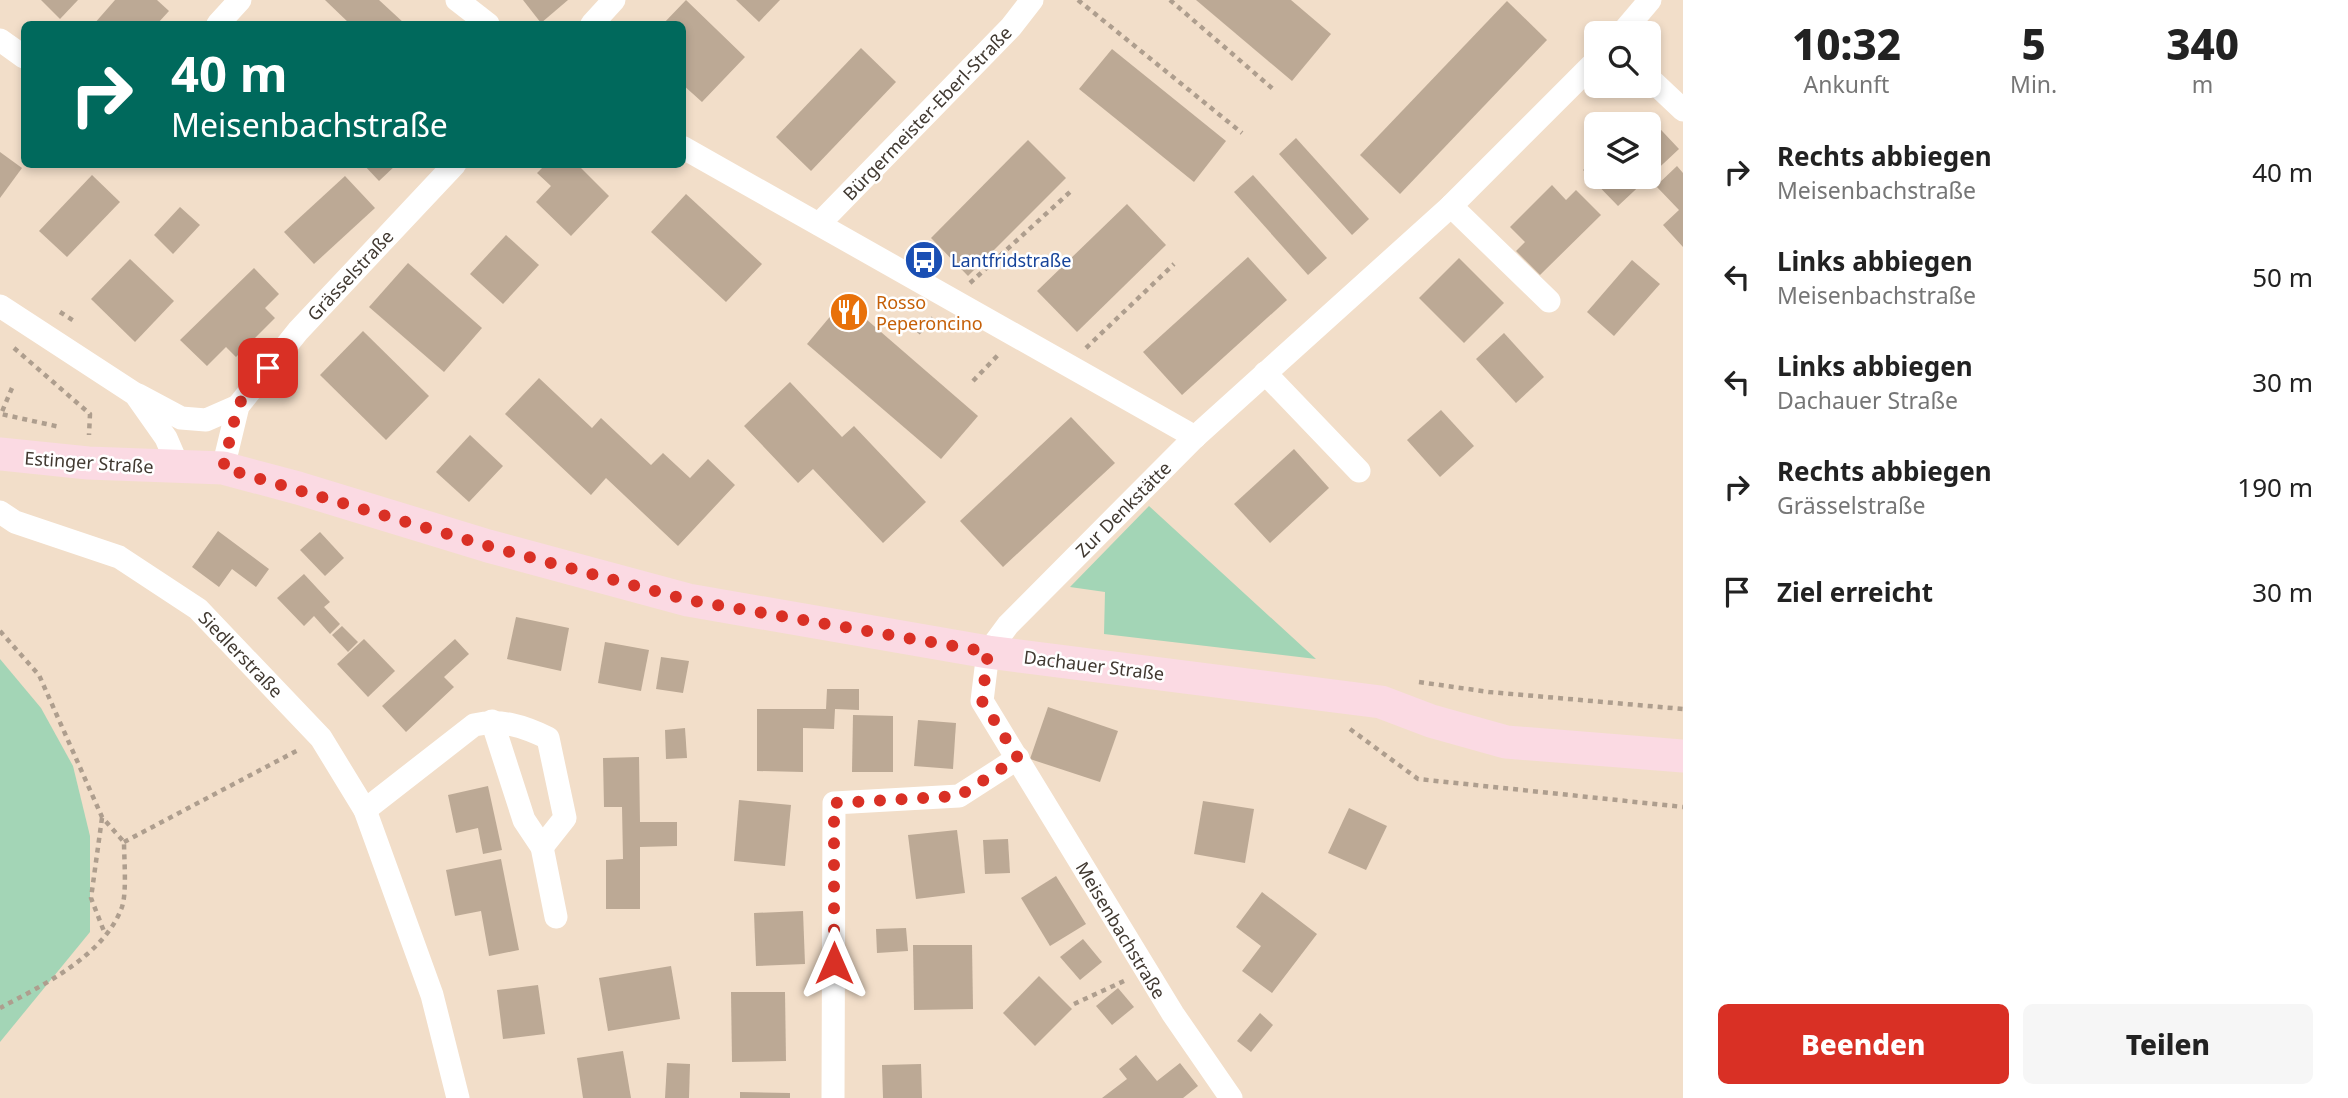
<!DOCTYPE html>
<html lang="de">
<meta charset="utf-8">
<style>
body{margin:0;font-family:"Noto Sans",sans-serif;background:#f6f6f6;color:#222;height:100vh;display:flex;flex-direction:column;font-size:26px;white-space:nowrap}
*{box-sizing:border-box;margin:0}
p{font-size:23px;color:#767676}
.icon{flex:none;width:38px;height:38px;fill:none;stroke:currentColor;stroke-width:2;stroke-linecap:round;stroke-linejoin:round}
.map{position:relative;flex:1;overflow:hidden}
.side{display:flex;flex-direction:column;background:#fff;width:665px}
.side>*{flex:none}
.hud{position:absolute;left:21px;top:21px;width:665px;height:147px;border-radius:10px;box-shadow:0 4px 10px #0003;background:#00695c;color:#fff;overflow:hidden}
.buttons{position:absolute;left:1584px;top:21px;display:grid;gap:14px}
.buttons a{display:grid;place-items:center;width:77px;height:77px;border-radius:10px;background:#fff;box-shadow:0 4px 10px #0003;font-size:35px}
.pin{position:absolute;display:grid;place-items:center;width:60px;height:60px;color:#fff;margin:-30px;border-radius:14px;box-shadow:0 4px 10px #0006}
.me{position:absolute;width:77px;margin:-38px;rotate:0deg;stroke-linejoin:round;filter:drop-shadow(0 0 5px #0008)}
.turn{display:flex;align-items:center;gap:24px;height:147px;padding:0 35px;font-size:32px}
.turn .icon{width:91px;height:91px;stroke-width:2.5}
.turn b{display:block;font-size:49px;line-height:60px}
.eta{display:flex;justify-content:space-evenly;align-items:center;height:119px;text-align:center}
.eta b{font-size:42px;font-weight:800;line-height:49px}
.primary-button{display:flex;gap:14px;margin-top:auto;padding:14px 35px}
.primary-button a{flex:1;height:80px;border-radius:10px;background:#d93025;color:#fff;font-size:28px;font-weight:800;line-height:80px;text-align:center}
.primary-button a+a{background:#f6f6f6;color:#222}
ul{padding:0;list-style:none}
li{display:flex;align-items:center;gap:21px;height:105px;padding:0 35px}
li div{flex:1}
li b{display:block;font-size:26px}
li em{font-style:normal}
main{display:flex;flex:1;min-height:0}
.map>svg:first-child{display:block}
.green{fill:#a3d5b6}
.building{fill:#bca995}
.lines{fill:none;stroke-linecap:round;stroke-linejoin:round}
.path{stroke:#ae9e8e;stroke-width:4.5;stroke-dasharray:5 5;stroke-linecap:butt}
.street{stroke:#fff;stroke-width:23}
.secondary{stroke:#fbdae3;stroke-width:33}
.route{stroke:#d93025;stroke-width:12;stroke-dasharray:0 21.6}
.labels{text-anchor:middle;dominant-baseline:central;stroke-width:5;stroke-linejoin:round;paint-order:stroke}
.street-label{font-size:18px;fill:#413931;stroke:#fff}
.transit-label{font-size:18px;fill:#164399;stroke:#fff;text-anchor:start}
.food-label{font-size:18px;fill:#c56008;stroke:#fff;text-anchor:start}
</style>
<main>
<div class="map">
<svg width="1683" height="1098" viewBox="0 0 1683 1098">
<rect width="100%" height="100%" fill="#f2dec9"/>
<!-- green -->
<g class="green">
<polygon points="1149,506 1316,659 1104,634 1105,592 1070,587"/>
<polygon points="0,659 41,708 73,766 90,836 90,932 0,1042"/>
</g>
<!-- building -->
<g class="building">
<polygon points="41,0 78,0 60,19"/>
<polygon points="115,0 157,0 169,11 157,24 94,24"/>
<polygon points="325,0 379,0 405,24 350,24"/>
<polygon points="523,0 568,0 541,23"/>
<polygon points="686,0 745,57 702,102 682,84 682,24 663,24"/>
<polygon points="736,0 780,0 759,22"/>
<polygon points="1196,0 1291,0 1331,34 1292,81"/>
<polygon points="1507,1 1547,40 1400,194 1360,155"/>
<polygon points="861,48 896,82 811,171 776,137"/>
<polygon points="1112,49 1226,141 1194,182 1079,89"/>
<polygon points="1647,115 1679,149 1618,206 1583,170 1594,159 1586,151 1596,141 1596,177 1648,177 1648,124 1638,124"/>
<polygon points="1623,116 1631,124 1614,124"/>
<polygon points="1296,138 1369,219 1352,235 1279,154"/>
<polygon points="1028,140 1066,178 968,276 931,238"/>
<polygon points="0,152 22,168 0,198"/>
<polygon points="363,164 397,164 379,181"/>
<polygon points="546,164 577,164 609,196 571,236 536,202 551,186 537,173"/>
<polygon points="1677,166 1683,173 1683,247 1663,225 1679,210 1656,186"/>
<polygon points="92,175 120,202 67,257 39,231"/>
<polygon points="1253,175 1327,258 1308,275 1234,192"/>
<polygon points="345,176 375,208 314,264 284,232"/>
<polygon points="1552,185 1566,200 1576,190 1601,215 1540,275 1516,251 1525,242 1510,227"/>
<polygon points="686,194 762,264 726,302 651,232"/>
<polygon points="1127,204 1166,245 1077,332 1037,291"/>
<polygon points="180,207 200,225 173,254 154,235"/>
<polygon points="506,235 539,265 503,304 470,274"/>
<polygon points="1248,257 1287,300 1182,395 1143,352"/>
<polygon points="1459,258 1504,303 1464,343 1419,298"/>
<polygon points="130,259 174,301 135,342 91,299"/>
<polygon points="1632,260 1660,284 1614,336 1587,312"/>
<polygon points="408,263 482,328 444,372 369,307"/>
<polygon points="254,268 279,294 265,308 275,318 236,357 226,347 207,366 180,340"/>
<polygon points="844,300 978,416 941,459 807,344"/>
<polygon points="363,331 429,396 386,440 320,375"/>
<polygon points="1504,333 1544,377 1516,403 1476,359"/>
<polygon points="539,378 592,428 601,418 651,465 663,453 690,478 708,459 735,485 678,546 606,478 591,495 505,414"/>
<polygon points="790,382 842,437 854,426 926,502 883,543 813,469 798,483 744,426"/>
<polygon points="1441,410 1474,446 1440,477 1407,440"/>
<polygon points="1071,417 1115,463 1003,567 960,521"/>
<polygon points="470,435 503,466 469,502 436,472"/>
<polygon points="1294,449 1329,488 1270,543 1234,504"/>
<polygon points="218,531 269,569 256,587 232,569 219,587 192,567"/>
<polygon points="320,532 344,558 325,576 300,550"/>
<polygon points="304,574 330,602 324,607 340,624 330,634 314,616 304,626 277,598"/>
<polygon points="516,617 569,628 561,671 507,659"/>
<polygon points="342,626 358,642 348,652 332,635"/>
<polygon points="364,639 395,671 368,697 337,664"/>
<polygon points="455,639 469,654 444,677 454,687 406,732 382,706"/>
<polygon points="605,642 649,650 641,691 598,683"/>
<polygon points="661,657 689,661 683,693 656,689"/>
<polygon points="827,689 859,689 859,710 835,709 834,729 803,728 803,772 757,771 757,709 826,709"/>
<polygon points="1048,707 1118,731 1100,782 1030,759"/>
<polygon points="853,715 893,716 893,772 852,772"/>
<polygon points="918,720 956,723 953,769 914,766"/>
<polygon points="685,728 687,758 666,759 665,730"/>
<polygon points="639,757 640,822 677,822 677,846 640,847 640,909 606,909 606,860 623,859 622,807 604,807 603,758"/>
<polygon points="488,786 502,850 483,854 478,828 456,833 448,795"/>
<polygon points="739,800 791,805 785,866 734,861"/>
<polygon points="1203,801 1254,809 1245,863 1194,854"/>
<polygon points="1349,808 1387,826 1366,870 1328,853"/>
<polygon points="957,830 965,893 916,899 908,835"/>
<polygon points="1008,839 1010,873 985,874 983,840"/>
<polygon points="501,859 519,950 489,956 481,911 455,916 446,870"/>
<polygon points="1056,876 1086,924 1050,946 1021,898"/>
<polygon points="1262,892 1317,934 1272,993 1242,971 1261,946 1236,927"/>
<polygon points="803,911 805,964 756,966 754,913"/>
<polygon points="906,928 908,951 877,953 876,929"/>
<polygon points="1083,939 1102,962 1080,980 1060,957"/>
<polygon points="913,945 972,945 973,1009 914,1010"/>
<polygon points="671,966 680,1019 608,1031 599,978"/>
<polygon points="1039,976 1072,1009 1035,1046 1003,1013"/>
<polygon points="538,985 545,1034 503,1039 497,990"/>
<polygon points="1118,988 1134,1007 1112,1025 1096,1006"/>
<polygon points="731,992 785,992 786,1061 732,1062"/>
<polygon points="1260,1013 1273,1025 1251,1052 1237,1041"/>
<polygon points="623,1051 631,1098 583,1098 577,1058"/>
<polygon points="1136,1055 1157,1081 1180,1063 1198,1086 1183,1098 1102,1098 1127,1079 1119,1069"/>
<polygon points="667,1063 690,1064 689,1098 665,1098"/>
<polygon points="921,1064 922,1098 883,1098 882,1065"/>
<polygon points="740,1092 790,1093 790,1098 740,1098"/>
</g>
<g class="lines">
<!-- path -->
<g class="path">
<polyline points="1078,0 1242,133"/>
<polyline points="1170,0 1273,89"/>
<polyline points="970,283 1070,192"/>
<polyline points="60,312 74,321"/>
<polyline points="918,333 933,318"/>
<polyline points="14,348 90,414 89,435"/>
<polyline points="1086,348 1174,264"/>
<polyline points="973,381 999,354"/>
<polyline points="12,388 1,414 60,427"/>
<path d="M0,631L39,675L102,817L124,842C124,858 127,892 122,907C104,956 43,985 0,1008"/>
<polyline points="1419,682 1489,692 1683,709"/>
<polyline points="1350,729 1418,779 1683,807"/>
<polyline points="102,818 91,898 105,934"/>
<polyline points="124,842 300,749"/>
<polyline points="1074,1004 1124,981"/>
</g>
<!-- street -->
<g class="street">
<polyline points="457,0 488,24"/>
<polyline points="218,24 240,0"/>
<polyline points="592,24 614,0"/>
<polyline points="1622,33 1650,0"/>
<polyline points="0,40 24,57"/>
<polyline points="1648,77 1683,110"/>
<polyline points="682,147 1195,437"/>
<polyline points="1451,206 1549,301"/>
<polyline points="819,224 1011,27 1032,0"/>
<polyline points="0,306 135,394 166,438 179,468"/>
<polyline points="1265,373 1359,471"/>
<polyline points="138,395 181,418 206,420 238,406"/>
<polyline points="223,468 238,406 298,331 455,164"/>
<polyline points="0,512 15,522 119,557 198,609 321,738 365,810 432,995 458,1098"/>
<polyline points="492,721 524,820 542,847 556,917"/>
<path d="M365,810L474,725C502,719 523,726 548,738L565,818L542,847"/>
<polyline points="833,1098 834,803 959,796 1018,758"/>
<polyline points="1231,1098 1173,1014 982,701 988,652 1008,625 1195,437 1451,206 1596,61"/>
</g>
<!-- secondary -->
<polyline class="secondary" points="0,454 88,463 223,468 298,488 488,546 688,600 988,652 1381,702 1431,721 1506,742 1683,756"/>
</g>
<g class="lines">
<!-- route -->
<polyline class="route" points="268,368 238,405 223,468 488,546 688,600 988,652 982,701 1018,758 959,796 834,803 834,963"/>
</g>
<!-- icons -->
<defs>
<g id="bus-disc" transform="scale(2.0125)"><circle r="9.5" fill="#1a4fb4" stroke="#fff"/><path d="M-5-6H5V4H4V6H2V4H-2V6H-4V4H-5ZM-3.5-4V0h7V-4ZM-3.5 1.2v1.5H-2V1.2ZM2 1.2v1.5H3.5V1.2Z" fill="#fff"/></g>
<g id="restaurant-disc" transform="scale(2.0125)"><circle r="9.5" fill="#e8710a" stroke="#fff"/><path d="M-5-6h1v4h1v-4h1v4h1v-4h1v5L-1.5 .5V6h-2V.5L-5-1ZM5-6V6H3V1.5H1.5Q1.5-4 5-6Z" fill="#fff"/></g>
</defs>
<g fill-rule="evenodd">
<use href="#bus-disc" x="924" y="260"/>
<use href="#restaurant-disc" x="849" y="312"/>
</g>
<g class="labels">
<!-- street labels -->
<g class="street-label">
<text transform="translate(927 113) rotate(-46)">Bürgermeister-Eberl-Straße</text>
<text transform="translate(350 275) rotate(-47)">Grässelstraße</text>
<text transform="translate(89 462) rotate(4)">Estinger Straße</text>
<text transform="translate(1123 509) rotate(-45)">Zur Denkstätte</text>
<text transform="translate(241 654) rotate(46)">Siedlerstraße</text>
<text transform="translate(1094 665) rotate(7)">Dachauer Straße</text>
<text transform="translate(1121 930) rotate(59)">Meisenbachstraße</text>
</g>
<!-- transit labels -->
<g class="transit-label">
<text x="951" y="260">Lantfridstraße</text>
</g>
<!-- food labels -->
<g class="food-label">
<text x="876" y="302">Rosso<tspan x="876" dy="21">Peperoncino</tspan></text>
</g>
</g>
</svg>
<div class="buttons">
<a><svg class="icon" aria-label="search" viewBox="0 0 24 24"><circle cx="10" cy="10" r="6"/><path d="M15 15l6 6"/></svg></a>
<a><svg class="icon" aria-label="layers" viewBox="0 0 24 24"><path d="M12 4l9 5-9 5-9-5zM3 14l9 5 9-5"/></svg></a>
</div>
<div class="pin" style="left:268px;top:368px;background:#d93025"><svg class="icon" aria-label="arrive" viewBox="0 0 24 24"><path d="M6 21V4h12l-3 4 3 4H6"/></svg></div>
<svg class="me" style="left:834px;top:963px" viewBox="-20 -20 40 40"><path d="M0-17L14 15 0 8-14 15z" fill="#d93025" stroke="#fff" stroke-width="4"/></svg>
<div class="hud">
<div class="turn"><svg class="icon" aria-label="right" viewBox="0 0 24 24"><path d="M7 20v-9h11M14 6l5 5-5 5"/></svg><div><b>40 m</b>Meisenbachstraße</div></div>
</div>
</div>
<section class="side">
<div class="eta">
<div><b>10:32</b><p>Ankunft</p></div>
<div><b>5</b><p>Min.</p></div>
<div><b>340</b><p>m</p></div>
</div>
<ul>
<li><svg class="icon" aria-label="right" viewBox="0 0 24 24"><path d="M7 20v-9h11M14 6l5 5-5 5"/></svg><div><b>Rechts abbiegen</b><p>Meisenbachstraße</p></div><em>40 m</em></li>
<li><svg class="icon" aria-label="left" viewBox="0 0 24 24"><path d="M17 20v-9H6M10 6l-5 5 5 5"/></svg><div><b>Links abbiegen</b><p>Meisenbachstraße</p></div><em>50 m</em></li>
<li><svg class="icon" aria-label="left" viewBox="0 0 24 24"><path d="M17 20v-9H6M10 6l-5 5 5 5"/></svg><div><b>Links abbiegen</b><p>Dachauer Straße</p></div><em>30 m</em></li>
<li><svg class="icon" aria-label="right" viewBox="0 0 24 24"><path d="M7 20v-9h11M14 6l5 5-5 5"/></svg><div><b>Rechts abbiegen</b><p>Grässelstraße</p></div><em>190 m</em></li>
<li><svg class="icon" aria-label="arrive" viewBox="0 0 24 24"><path d="M6 21V4h12l-3 4 3 4H6"/></svg><div><b>Ziel erreicht</b></div><em>30 m</em></li>
</ul>
<div class="primary-button"><a>Beenden</a><a>Teilen</a></div>
</section>
</main>
